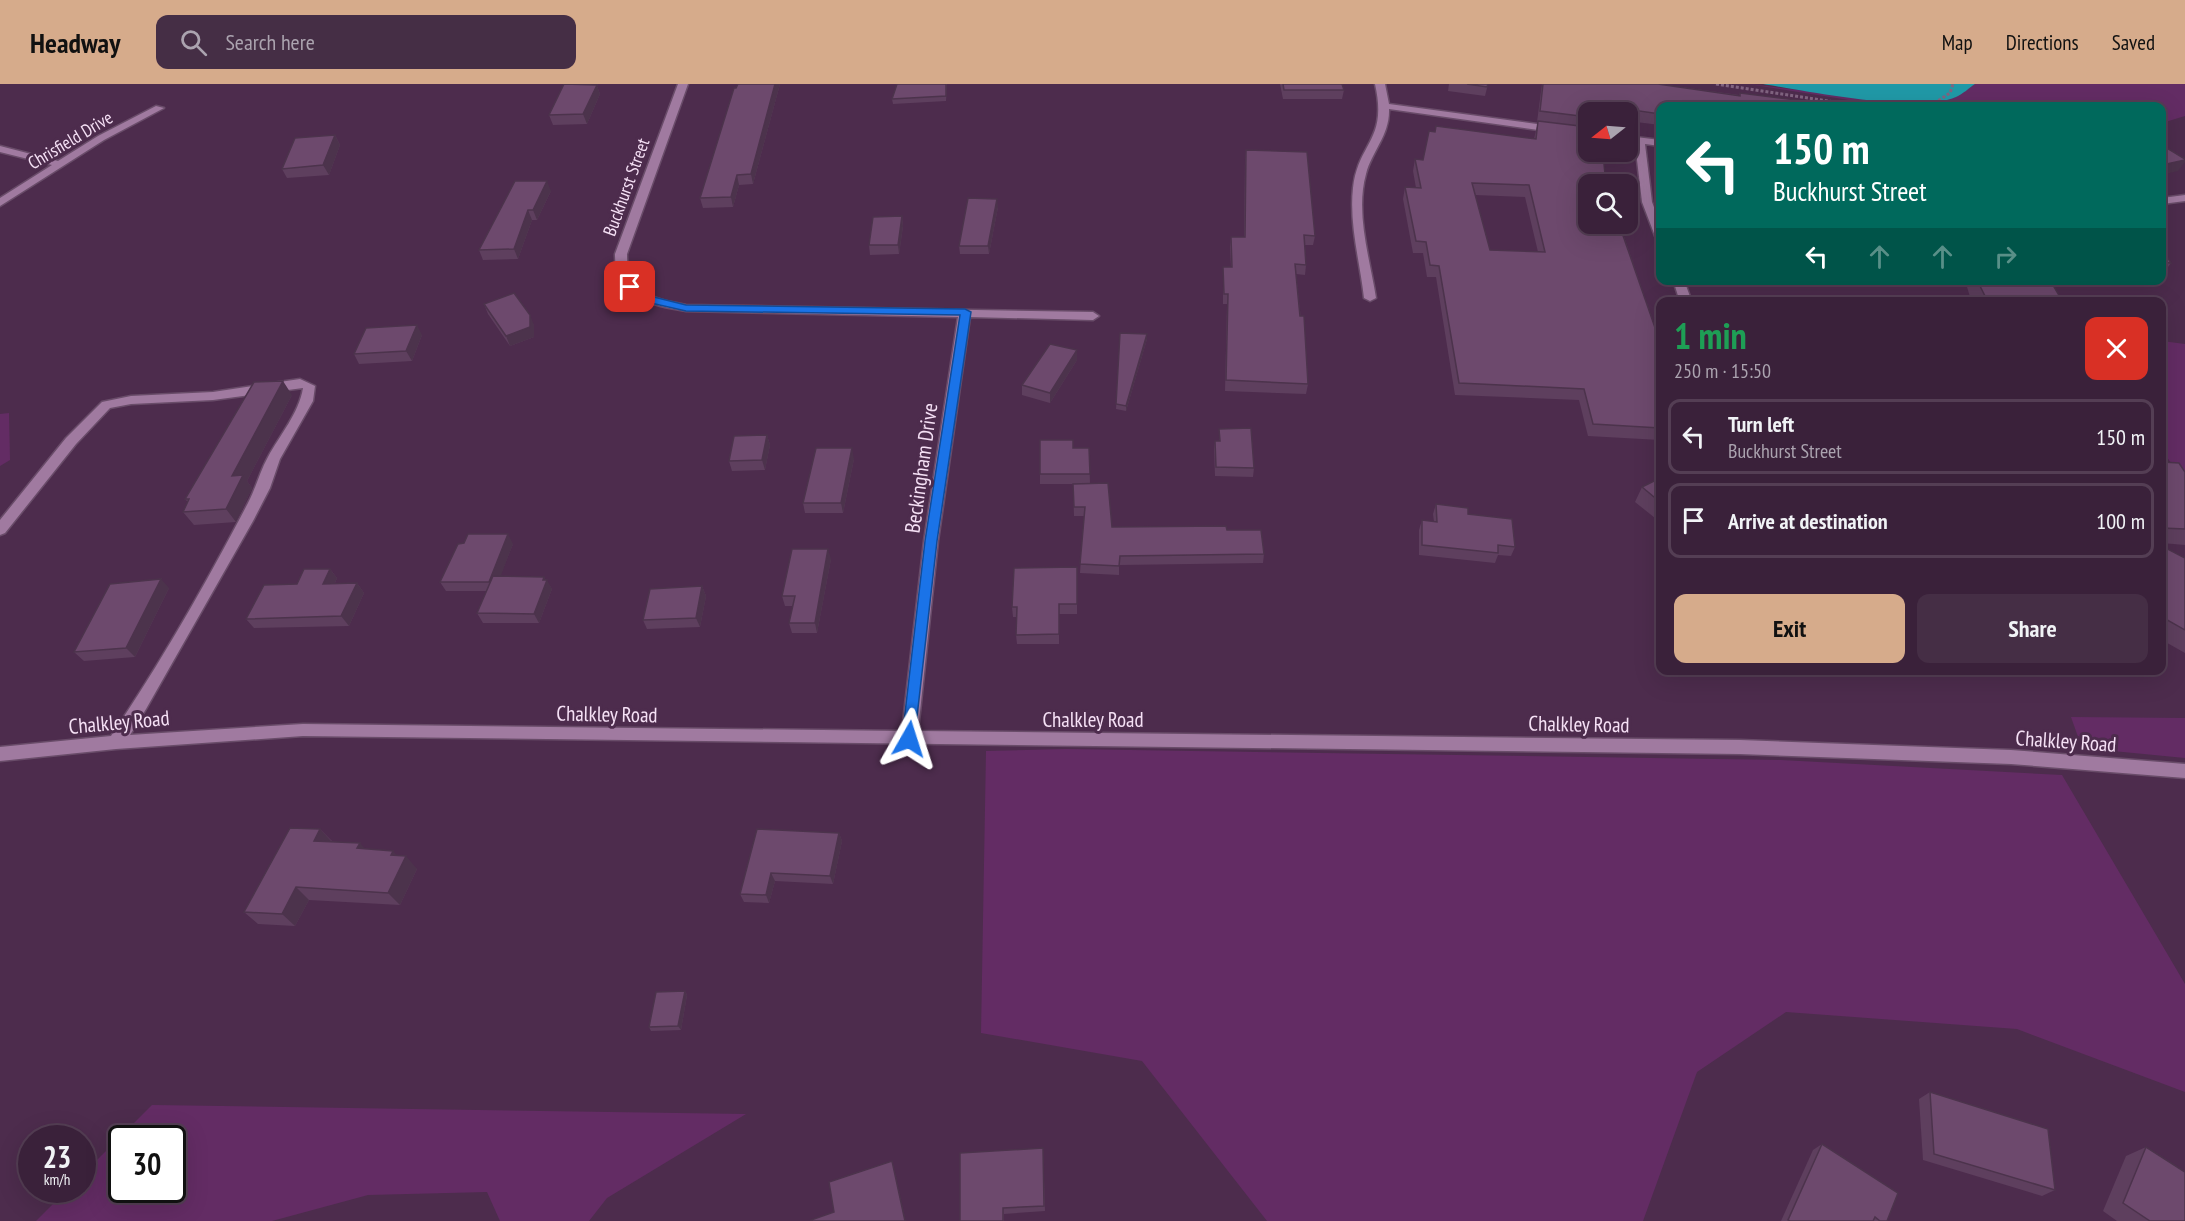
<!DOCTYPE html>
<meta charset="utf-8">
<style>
body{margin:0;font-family:"PT Sans Narrow",sans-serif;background:#452e45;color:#f1f3f6;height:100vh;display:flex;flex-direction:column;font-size:22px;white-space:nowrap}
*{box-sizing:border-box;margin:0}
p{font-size:20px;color:#aba3af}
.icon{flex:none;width:33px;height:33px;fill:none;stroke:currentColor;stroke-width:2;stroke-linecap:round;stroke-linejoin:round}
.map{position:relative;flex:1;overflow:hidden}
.side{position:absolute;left:1656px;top:213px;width:510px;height:378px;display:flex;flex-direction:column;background:#3a213a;border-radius:12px;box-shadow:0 6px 24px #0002,0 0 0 2px #543e54}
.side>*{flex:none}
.guide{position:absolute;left:1656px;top:18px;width:510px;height:183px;border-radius:12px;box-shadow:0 6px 24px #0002,0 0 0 2px #543e54;background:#00695c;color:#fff;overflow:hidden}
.needle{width:39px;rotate:253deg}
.fabs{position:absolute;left:1578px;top:18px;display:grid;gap:12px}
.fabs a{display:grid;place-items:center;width:60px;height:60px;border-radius:12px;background:#3a213a;box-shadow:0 6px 24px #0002,0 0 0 2px #543e54;font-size:30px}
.speed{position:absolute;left:18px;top:1041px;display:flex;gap:12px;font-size:30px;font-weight:700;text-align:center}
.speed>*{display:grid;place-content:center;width:78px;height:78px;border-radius:50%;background:#3a213a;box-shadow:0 6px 24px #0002,0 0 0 2px #543e54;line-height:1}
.speed small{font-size:15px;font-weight:400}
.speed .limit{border:3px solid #111;border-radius:9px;background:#fff;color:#111}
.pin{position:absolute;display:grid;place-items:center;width:51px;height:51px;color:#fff;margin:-26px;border-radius:12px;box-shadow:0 3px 9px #0006}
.me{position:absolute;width:66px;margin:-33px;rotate:6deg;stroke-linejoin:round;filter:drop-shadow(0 0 4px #0008)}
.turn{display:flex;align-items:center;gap:21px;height:126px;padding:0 18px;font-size:27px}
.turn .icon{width:78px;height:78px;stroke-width:2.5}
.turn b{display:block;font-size:42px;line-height:51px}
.lanes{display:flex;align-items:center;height:57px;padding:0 18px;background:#0003;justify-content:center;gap:30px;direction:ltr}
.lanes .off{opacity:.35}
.round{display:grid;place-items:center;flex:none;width:63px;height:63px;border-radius:12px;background:#452e45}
.summary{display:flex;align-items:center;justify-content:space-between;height:102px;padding:0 18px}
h1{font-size:36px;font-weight:800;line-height:45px;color:#1e9e55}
.action{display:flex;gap:12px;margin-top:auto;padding:12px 18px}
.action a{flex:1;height:69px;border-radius:12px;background:#d6ab8b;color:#111;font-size:24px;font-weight:800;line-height:69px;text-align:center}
.action a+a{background:#452e45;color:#f1f3f6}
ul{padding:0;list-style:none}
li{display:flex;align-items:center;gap:18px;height:75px;margin:0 12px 9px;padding:0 6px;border:3px solid #543e54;border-radius:12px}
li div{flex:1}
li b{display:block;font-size:22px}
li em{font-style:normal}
header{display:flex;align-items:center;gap:36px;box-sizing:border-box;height:84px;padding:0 30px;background:#d6ab8b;color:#111}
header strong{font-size:28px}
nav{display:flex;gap:33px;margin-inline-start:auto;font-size:21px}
.search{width:420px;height:54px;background:#452e45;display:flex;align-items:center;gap:15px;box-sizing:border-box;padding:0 21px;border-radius:12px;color:#aba3af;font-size:22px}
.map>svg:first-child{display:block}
.green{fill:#632c64;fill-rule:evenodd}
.water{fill:#2099a7}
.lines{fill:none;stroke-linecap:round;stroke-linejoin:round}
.minor-casing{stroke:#694c69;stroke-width:3}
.path{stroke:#816481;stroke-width:3;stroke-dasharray:3 2;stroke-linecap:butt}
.minor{fill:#a07aa0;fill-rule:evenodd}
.wall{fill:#5e3f5e;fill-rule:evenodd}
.shaded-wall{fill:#4c334c}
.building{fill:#6d496d;stroke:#4c334c;stroke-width:1.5;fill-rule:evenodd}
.route{fill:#1a73e8;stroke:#114b97;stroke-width:1.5}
.labels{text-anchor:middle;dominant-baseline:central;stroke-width:6;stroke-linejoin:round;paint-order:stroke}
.far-street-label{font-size:18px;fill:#f5e0f5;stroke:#4d2c4d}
.street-label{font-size:21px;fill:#f5e0f5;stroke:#4d2c4d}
</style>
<header>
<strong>Headway</strong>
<div class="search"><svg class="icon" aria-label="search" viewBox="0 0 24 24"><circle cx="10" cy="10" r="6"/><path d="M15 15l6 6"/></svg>Search here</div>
<nav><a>Map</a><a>Directions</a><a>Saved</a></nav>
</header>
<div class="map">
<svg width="2185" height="1137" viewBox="0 0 2185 1137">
<rect width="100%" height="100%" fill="#4d2c4d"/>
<!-- green -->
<g class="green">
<polygon points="1748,0 1906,19 1955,13 1975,0 2185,0 2185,32 2162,39 2162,22 1887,22"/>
<polygon points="2162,257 2185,260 2185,399 2162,366"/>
<polygon points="9,329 10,376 0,382 0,330"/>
<polygon points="2071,633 2185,634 2185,674 2082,664"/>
<polygon points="1066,665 1781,676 2062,691 2185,900 2185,1008 2017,945 1786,928 1697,988 1643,1137 1267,1137 1142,977 981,949 986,667"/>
<path d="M152,1021L746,1030L607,1114L589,1137H500L487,1108L368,1111L272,1137H36L67,1106H82L83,1090ZM122,1054H172V1106H122Z"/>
</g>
<!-- water -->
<path class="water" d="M1763,0H1975C1969,4 1963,10 1956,13C1919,30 1806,7 1763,0Z"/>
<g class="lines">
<!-- minor casing -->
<g class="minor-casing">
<g id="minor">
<path d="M678,0H688L627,170C626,209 653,215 686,221L1093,228L1099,232L1093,236L970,233L938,457L918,647L1740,656L2011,666L2185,680V694L2011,680L1740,670L303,652L116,665L0,677V663L111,652C160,580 208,496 248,419C256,404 260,387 268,373C280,351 299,329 303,304L213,316L131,320L110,324L76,360L5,449L0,451V436L66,354L102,318L131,312L213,308L300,295L315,302L313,317L280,375L270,404L253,437L146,625L130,651L303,640L902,647L924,457L958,233L686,227C650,221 614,214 615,170Z"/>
<path d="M1375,0H1385L1389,20L1588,47V53L1389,25C1390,51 1372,67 1366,90C1355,129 1370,175 1376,214L1370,217L1364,214C1360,178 1349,141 1353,104C1358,58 1388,57 1375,0Z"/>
<polygon points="156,22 164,24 104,56 0,122 0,114 52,81 0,68 0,62 58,77 98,52"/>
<polygon points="1628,52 1660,56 1660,62 1645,60 1652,118 1660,139 1660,155 1655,152 1642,118 1635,59 1628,58"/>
<polygon points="2185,111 2185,117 2162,120 2162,114"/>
<polygon points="1673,196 1684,196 1692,218 1680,218"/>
</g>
</g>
<!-- path -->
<g class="path">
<polyline points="1716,0 1847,20 1886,22"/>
<polyline points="1930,22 1950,9 1953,0"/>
</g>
<!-- minor -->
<use href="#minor" class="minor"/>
</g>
<!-- wall -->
<g class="wall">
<polygon points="564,0 598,0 597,2 600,10 587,40 553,41 549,31"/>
<polygon points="738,0 780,0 753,100 739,101 733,123 703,124 700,114"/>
<polygon points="897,0 947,0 946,17 893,20 892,15"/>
<polygon points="1280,0 1342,0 1344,6 1342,15 1283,15"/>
<polygon points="1449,0 1488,0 1485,12 1448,7"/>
<path d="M1542,0H1659L1739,11L1740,9L1846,22H1660V41L1628,37V28H1588V68L1606,70L1603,77L1606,100L1660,258V356L1588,352L1579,316L1455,311L1436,193H1427L1423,169H1413L1403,115L1405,103L1416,104L1413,87L1415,75L1423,76L1435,48L1436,42L1534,55L1538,38H1537ZM1475,111L1525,113L1538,168L1490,166Z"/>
<polygon points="335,51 340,61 329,91 287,94 282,85"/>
<polygon points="1246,66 1315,152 1313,161 1305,161 1306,181 1305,191 1296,190 1308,300 1306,310 1225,307 1227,220 1223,220 1223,183 1231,183 1230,163 1231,153 1244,153 1245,75"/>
<polygon points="551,107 537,136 532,136 518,175 483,176 479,166"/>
<polygon points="998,123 989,170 960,170 959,162"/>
<polygon points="902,132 903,142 899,170 870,171 869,161"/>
<polygon points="2162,164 2171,179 2162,191"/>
<polygon points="1965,196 2050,196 2063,218 1972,218 1970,213"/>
<polygon points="484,220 534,241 534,253 510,262 488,230"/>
<polygon points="1120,249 1147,250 1147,255 1126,327 1116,325"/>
<polygon points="422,251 412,277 359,280 354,270"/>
<polygon points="1077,276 1050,319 1022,311 1022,301"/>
<polygon points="292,311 247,397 252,404 236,438 194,441 183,428 188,418 185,415"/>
<polygon points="1219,345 1254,384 1253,393 1215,392 1214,365 1215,357 1219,357"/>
<polygon points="767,351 770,361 765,386 732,387 729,377"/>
<polygon points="1073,364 1089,364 1090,400 1040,400 1040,390"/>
<polygon points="854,375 843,429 805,429 803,419"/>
<polygon points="2162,378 2185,388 2185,461 2162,459"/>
<polygon points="1660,394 1660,438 1635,418 1642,403"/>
<polygon points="1073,400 1112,443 1227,446 1264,470 1263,479 1119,481 1119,491 1080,489 1084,432 1074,432"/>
<polygon points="1436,420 1468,430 1515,463 1511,472 1498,471 1495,479 1419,471 1419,446 1422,436 1434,438 1433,430"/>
<polygon points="513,460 500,492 544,493 552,505 539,539 483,539 477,529 487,507 446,507 440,498"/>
<polygon points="2162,462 2185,474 2185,569 2162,556"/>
<polygon points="831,475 817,549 792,549 789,539 793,522 785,522 782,512"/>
<polygon points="1077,483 1077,530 1059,530 1059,560 1017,560 1016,551 1017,533 1013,533 1012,523"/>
<polygon points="330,485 337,494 335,499 357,499 364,509 349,542 254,544 246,535 297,500"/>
<polygon points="702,502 706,512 700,543 647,545 643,536"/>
<polygon points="169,504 135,573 84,577 74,568"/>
<polygon points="320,745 332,757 397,772 417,785 400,821 309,816 295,842 258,840 244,828"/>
<polygon points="757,745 839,749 842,757 833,800 775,797 769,819 744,818 740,810"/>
<polygon points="685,907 687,911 681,946 651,947 649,943"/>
<polygon points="1930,1008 2055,1106 2042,1112 1923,1076 1919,1015"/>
<polygon points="1822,1060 1887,1137 1781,1137 1813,1066"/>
<polygon points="2146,1063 2185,1137 2117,1137 2103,1127 2126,1072"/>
<polygon points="1043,1064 1045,1127 1004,1130 1004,1137 960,1137"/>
</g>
<!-- shaded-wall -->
<g class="shaded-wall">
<polygon points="590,0 598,0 597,2 600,10 587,40 583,30"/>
<polygon points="775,0 780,0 753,100 751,90"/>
<polygon points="335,51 340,61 329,91 323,81"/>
<polygon points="2185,76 2185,78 2178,87 2162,91 2162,81"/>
<polygon points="737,91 739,101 733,123 731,113"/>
<polygon points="547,97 551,107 537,136 533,126"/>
<polygon points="997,115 998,123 989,170 988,162"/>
<polygon points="528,126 532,136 518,175 514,165"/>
<polygon points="902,132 903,142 899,170 898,161"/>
<polygon points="530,231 534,241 534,253 510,262 506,252"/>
<polygon points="417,241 422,251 412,277 406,267"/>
<polygon points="1147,250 1147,255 1126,327 1126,322"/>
<polygon points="1077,266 1077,276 1050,319 1050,309"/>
<polygon points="283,297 292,311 247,397 252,404 236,438 226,425 232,392"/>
<polygon points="767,351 770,361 765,386 762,376"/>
<polygon points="852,364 854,375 843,429 841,419"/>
<polygon points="508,450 513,460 495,507 489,498"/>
<polygon points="828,465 831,475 817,549 815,539"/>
<polygon points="330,485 337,494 330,510 323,500"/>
<polygon points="544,493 547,498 547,496 552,505 539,539 534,530"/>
<polygon points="161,495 169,504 135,573 126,564"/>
<polygon points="357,499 364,509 349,542 341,532"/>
<polygon points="702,502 706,512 700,543 696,534"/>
<polygon points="320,745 332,758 314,757"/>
<polygon points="839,749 842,757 833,800 830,792"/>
<polygon points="360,759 372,772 357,764"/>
<polygon points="393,767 403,778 406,772 417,785 400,821 388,809 391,771"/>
<polygon points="771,789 775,797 769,819 766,811"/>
<polygon points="296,803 309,816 295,842 282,830"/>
<polygon points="685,907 687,911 681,946 678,942"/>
<polygon points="892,1077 894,1084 906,1137 904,1137"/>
</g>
<!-- building -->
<g class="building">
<polygon points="564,0 597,1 583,30 549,31"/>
<polygon points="738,0 775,0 751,90 737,91 731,113 700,114 734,4 736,4"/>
<polygon points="897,0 946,0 946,12 892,15"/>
<polygon points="1283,0 1342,0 1344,6 1284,6"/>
<polygon points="1467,0 1488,0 1487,3"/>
<polygon points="1543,0 1658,0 1740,12 1740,9 1846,22 1660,22 1660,30 1605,22 1605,28 1588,28 1588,33 1540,27"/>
<path d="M1538,37L1588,43V68H1606V70H1603L1606,100H1588V140H1619L1660,258V344L1593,340L1584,305L1459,299L1439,182L1430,181L1426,158L1416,157L1405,103L1421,104L1415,75L1423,76L1429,47L1435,48L1436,42L1536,55ZM1472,99L1529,101L1545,168L1490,166Z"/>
<polygon points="335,51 323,81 282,85 295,54"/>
<polygon points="2162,61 2185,75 2185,76 2162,81"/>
<polygon points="1246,66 1307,68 1315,152 1304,151 1306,181 1295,180 1300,232 1304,232 1308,300 1226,296 1228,210 1224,210 1223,183 1232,183 1231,153 1245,153"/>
<polygon points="515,97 547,97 533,126 528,126 514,165 479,166"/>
<polygon points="968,114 997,115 988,162 959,162"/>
<polygon points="902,132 898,161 869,161 873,133"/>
<polygon points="2162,164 2171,179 2162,178"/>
<polygon points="1977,196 2050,196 2063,218 1988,218"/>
<polygon points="514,209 530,231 530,243 506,252 484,220"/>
<polygon points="417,241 406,267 354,270 366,244"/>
<polygon points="1120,249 1147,250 1126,322 1116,320"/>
<polygon points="1050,260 1077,266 1050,309 1022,301"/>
<polygon points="283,297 232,392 243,391 226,425 183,428 189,415 185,415 254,298"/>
<polygon points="1251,344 1254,384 1216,383 1215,357 1220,357 1219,345"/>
<polygon points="767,351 762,376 729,377 734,352"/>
<polygon points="1040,356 1073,356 1073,364 1089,364 1090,390 1040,390"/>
<polygon points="816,364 852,364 841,419 803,419"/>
<polygon points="2162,378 2179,379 2185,388 2185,445 2162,444"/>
<polygon points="1660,394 1660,418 1642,403"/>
<polygon points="1108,399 1112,443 1226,442 1227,446 1261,446 1264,470 1120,472 1119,482 1080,480 1085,423 1074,423 1073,400"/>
<polygon points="1436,420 1468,424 1468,430 1512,435 1515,463 1498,461 1498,469 1422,461 1422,436 1437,438"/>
<polygon points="468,450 508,450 489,498 440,498 458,460 464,459"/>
<polygon points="2162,462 2185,474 2185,546 2162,533"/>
<polygon points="792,465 828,465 815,539 789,539 795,512 782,512"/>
<polygon points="1077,483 1077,520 1059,520 1059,550 1016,551 1017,523 1012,523 1014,484"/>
<polygon points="304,485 330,485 323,500 357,499 341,532 246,535 264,501 297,500"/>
<polygon points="493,492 544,493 543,496 547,496 534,530 477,529"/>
<polygon points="161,495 126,564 74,568 110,500"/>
<polygon points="702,502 696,534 643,536 650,505"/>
<polygon points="290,744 320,745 314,757 360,759 357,764 393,767 391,771 406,772 388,809 296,803 282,830 244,828"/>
<polygon points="757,745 839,749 830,792 771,789 766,811 740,810"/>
<polygon points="685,907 678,942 649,943 656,908"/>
<polygon points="1930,1008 2048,1045 2055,1106 1934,1070"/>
<polygon points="1822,1060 1898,1109 1887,1137 1880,1137 1875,1133 1873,1137 1790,1137 1788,1136"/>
<polygon points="2146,1063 2185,1088 2185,1137 2150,1137 2123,1119"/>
<polygon points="1043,1064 1044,1122 1003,1124 1003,1137 960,1137 960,1069"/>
<polygon points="892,1077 905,1137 811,1137 811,1136 834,1128 829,1098"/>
</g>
<!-- route -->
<polygon class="route" points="626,201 634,201 650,212 686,221 965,225 971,228 937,457 914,659 909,661 902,655 925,457 960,231 686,227 642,217 626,206"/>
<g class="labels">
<!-- far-street labels -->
<g class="far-street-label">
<text transform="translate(70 56) rotate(-31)">Chrisfield Drive</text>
<text transform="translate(626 103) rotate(-70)">Buckhurst Street</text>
</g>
<!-- street labels -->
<g class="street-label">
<text transform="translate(921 384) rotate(-82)">Beckingham Drive</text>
<text transform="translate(607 630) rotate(1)">Chalkley Road</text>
<text x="1093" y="635">Chalkley Road</text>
<text transform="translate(119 638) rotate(-5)">Chalkley Road</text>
<text transform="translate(1579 640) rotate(1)">Chalkley Road</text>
<text transform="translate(2066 657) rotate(4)">Chalkley Road</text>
</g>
</g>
</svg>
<div class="fabs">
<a><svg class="needle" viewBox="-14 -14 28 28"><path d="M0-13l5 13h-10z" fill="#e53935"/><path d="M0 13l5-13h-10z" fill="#aba3af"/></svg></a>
<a><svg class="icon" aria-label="search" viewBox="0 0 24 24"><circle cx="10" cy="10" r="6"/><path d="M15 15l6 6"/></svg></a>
</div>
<div class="speed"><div>23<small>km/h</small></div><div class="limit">30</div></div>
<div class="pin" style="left:630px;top:203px;background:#d93025"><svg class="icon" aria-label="arrive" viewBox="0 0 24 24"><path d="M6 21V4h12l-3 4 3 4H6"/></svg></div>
<svg class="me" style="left:909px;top:655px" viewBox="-20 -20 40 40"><path d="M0-17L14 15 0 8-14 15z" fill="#1a73e8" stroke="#fff" stroke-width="4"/></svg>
<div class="guide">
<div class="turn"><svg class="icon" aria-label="left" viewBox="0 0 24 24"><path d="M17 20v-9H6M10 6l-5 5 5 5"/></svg><div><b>150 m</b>Buckhurst Street</div></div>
<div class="lanes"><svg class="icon" aria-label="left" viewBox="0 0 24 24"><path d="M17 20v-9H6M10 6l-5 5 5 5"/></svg><svg class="icon off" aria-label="ahead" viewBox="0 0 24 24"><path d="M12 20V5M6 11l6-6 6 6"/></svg><svg class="icon off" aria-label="ahead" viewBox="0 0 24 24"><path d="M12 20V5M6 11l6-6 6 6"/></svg><svg class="icon off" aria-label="right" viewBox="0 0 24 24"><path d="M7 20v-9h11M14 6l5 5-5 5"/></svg></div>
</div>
<section class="side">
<div class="summary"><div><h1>1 min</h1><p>250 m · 15:50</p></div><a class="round" style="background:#d93025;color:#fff"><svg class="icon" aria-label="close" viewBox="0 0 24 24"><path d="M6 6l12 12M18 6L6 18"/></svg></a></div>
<ul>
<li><svg class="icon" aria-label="left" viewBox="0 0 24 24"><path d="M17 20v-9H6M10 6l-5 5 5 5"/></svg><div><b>Turn left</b><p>Buckhurst Street</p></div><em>150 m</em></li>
<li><svg class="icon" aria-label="arrive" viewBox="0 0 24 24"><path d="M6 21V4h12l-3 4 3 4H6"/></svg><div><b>Arrive at destination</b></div><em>100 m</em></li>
</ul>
<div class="action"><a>Exit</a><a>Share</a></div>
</section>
</div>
